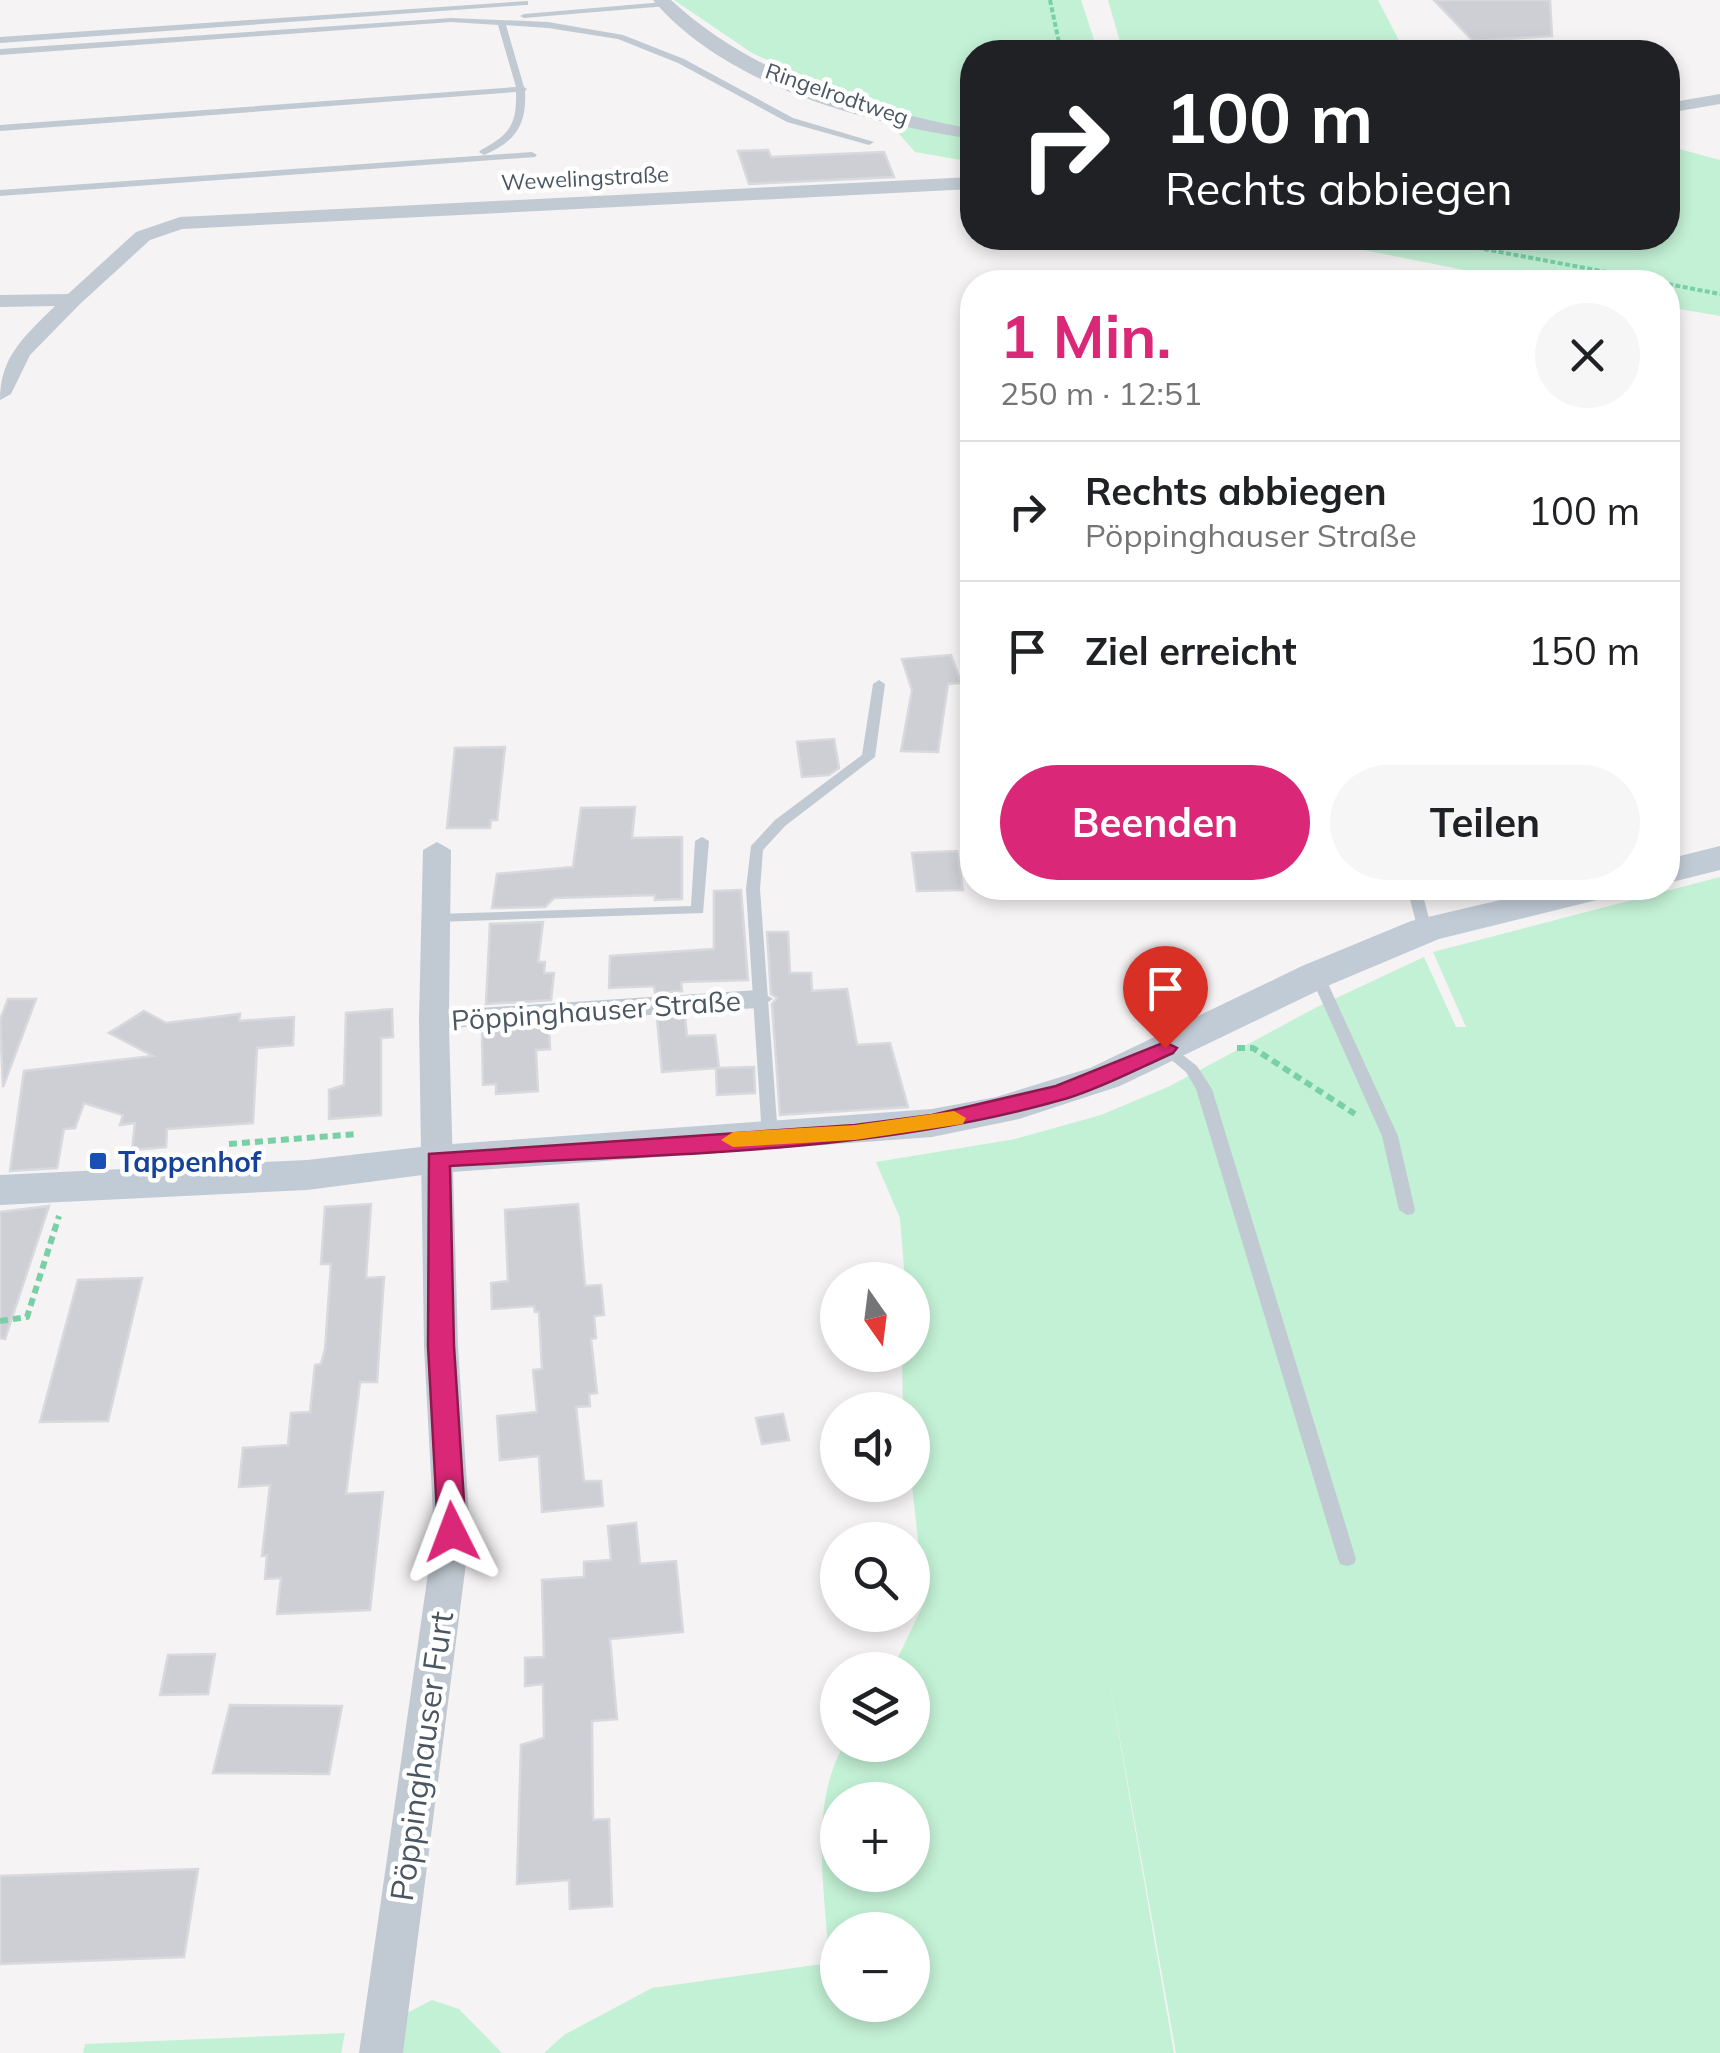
<!DOCTYPE html>
<html lang="de">
<meta charset="utf-8">
<style>
body{margin:0;font-family:Mulish,sans-serif;background:#f6f6f6;color:#202124;height:100vh;display:flex;flex-direction:column;font-size:38px;white-space:nowrap}
*{box-sizing:border-box;margin:0}
p{font-size:32px;color:#757577}
.icon{flex:none;width:55px;height:55px;fill:none;stroke:currentColor;stroke-width:2;stroke-linecap:round;stroke-linejoin:round}
.map{position:relative;flex:1;overflow:hidden}
.details{position:absolute;left:960px;top:270px;width:720px;height:630px;display:flex;flex-direction:column;background:#fff;border-radius:40px;box-shadow:0 5px 15px #0003}
.details>*{flex:none}
.hud{position:absolute;left:960px;top:40px;width:720px;height:210px;border-radius:40px;box-shadow:0 5px 15px #0003;background:#202124;color:#fff;overflow:hidden}
.needle{width:65px;rotate:166deg}
.controls{position:absolute;left:820px;top:1262px;display:grid;gap:20px}
.controls a{display:grid;place-items:center;width:110px;height:110px;border-radius:50%;background:#fff;box-shadow:0 5px 15px #0003;font-size:50px}
.pin{position:absolute;display:grid;place-items:center;width:85px;height:85px;color:#fff;margin:-102px -42px;border-radius:50% 50% 50% 0;rotate:-45deg;box-shadow:0 0 10px #0007}
.pin .icon{rotate:45deg}
.me{position:absolute;width:110px;margin:-55px;rotate:357deg;stroke-linejoin:round;filter:drop-shadow(0 0 8px #0008)}
.turn{display:flex;align-items:center;gap:35px;height:210px;padding:0 40px;font-size:45px}
.turn .icon{width:130px;height:130px;stroke-width:2.5}
.turn b{display:block;font-size:70px;line-height:85px}
.round{display:grid;place-items:center;flex:none;width:105px;height:105px;border-radius:52px;background:#f6f6f6}
.summary{display:flex;align-items:center;justify-content:space-between;height:170px;padding:0 40px}
h1{font-size:60px;font-weight:700;line-height:75px;color:#db2777}
.cta{display:flex;gap:20px;margin-top:auto;padding:20px 40px}
.cta a{flex:1;height:115px;border-radius:60px;background:#db2777;color:#fff;font-size:40px;font-weight:700;line-height:115px;text-align:center}
.cta a+a{background:#f6f6f6;color:#202124}
ul{padding:0;list-style:none}
li{display:flex;align-items:center;gap:30px;height:140px;padding:0 40px;border-top:2px solid #e0e0e0}
li div{flex:1}
li b{display:block;font-size:38px}
li em{font-style:normal}
.map>svg:first-child{display:block}
.green{fill:#c3f1d5;fill-rule:evenodd}
.building{fill:#cdcfd5;stroke:#d7d9de;stroke-width:2.5}
.lines{fill:none;stroke-linecap:round;stroke-linejoin:round}
.path-far1{stroke:#7ad0a6;stroke-width:4;stroke-dasharray:5 2.5;stroke-linecap:butt}
.path{stroke:#7ad0a6;stroke-width:6;stroke-dasharray:8 5;stroke-linecap:butt}
.lane{fill:#c1cad2;fill-rule:evenodd}
.street{fill:#c1cad2;fill-rule:evenodd}
.secondary{fill:#c1cbd6;fill-rule:evenodd}
.route{fill:#db2777;stroke:#8e194d;stroke-width:2.5}
.slow{fill:#f59e0b}
.transit-dot{fill:#1a4fb4;stroke:#fff;stroke-width:4}
.labels{text-anchor:middle;dominant-baseline:central;stroke-width:9;stroke-linejoin:round;paint-order:stroke}
.far-street-label{font-size:22px;fill:#4a5661;stroke:#fff}
.street-label{font-size:28px;fill:#4a5661;stroke:#fff}
.transit-label{font-size:28px;font-weight:bold;fill:#164399;stroke:#fff;text-anchor:start}
.near-street-label{font-size:32px;fill:#4a5661;stroke:#fff}
</style>
<div class="map">
<svg width="1720" height="2053" viewBox="0 0 1720 2053">
<rect width="100%" height="100%" fill="#f5f3f3"/>
<!-- green -->
<g class="green">
<polygon points="674,0 1081,0 1098,52 972,52 972,162 915,152 877,109 752,53"/>
<polygon points="1108,0 1378,0 1405,52 1123,52"/>
<polygon points="1668,146 1720,160 1720,316 1668,307 1668,282 1524,282 1304,238 1668,238"/>
<path d="M1720,877V2053H1176L1107,1667L1174,2053H544L564,2035L652,1988L822,1964L828,1948C824,1883 810,1803 844,1745H912V1670H892L925,1601L912,1485V1410H903L902,1355H912V1280H905L900,1218L876,1162L1015,1139L1101,1115L1170,1086L1317,1007L1424,957L1456,1027H1466L1433,952ZM838,1800H912V1875H838ZM838,1930H912V2005H838Z"/>
<polygon points="432,2000 459,2009 502,2053 399,2053 405,2014"/>
<polygon points="345,2033 341,2053 83,2053 85,2044"/>
</g>
<!-- building -->
<g class="building">
<polygon points="1434,0 1550,0 1552,36 1473,41"/>
<polygon points="768,150 771,157 884,152 894,177 749,184 738,151"/>
<polygon points="951,655 961,683 948,684 938,752 901,751 912,690 902,659"/>
<polygon points="834,739 839,768 829,775 802,777 797,742"/>
<polygon points="505,747 497,820 491,820 490,828 447,828 455,748"/>
<polygon points="635,807 632,838 682,837 682,899 655,900 655,895 554,898 545,907 492,908 497,874 573,867 581,808"/>
<polygon points="957,851 963,890 917,891 912,853"/>
<polygon points="741,890 748,980 681,982 682,991 655,993 654,986 609,988 610,956 714,949 714,891"/>
<polygon points="543,922 538,962 545,962 544,973 554,973 551,1000 486,1004 490,924"/>
<polygon points="767,932 788,932 790,973 811,973 812,991 847,989 857,1045 890,1043 908,1107 780,1115 772,1004 777,998 771,994"/>
<polygon points="8,999 36,999 3,1087 0,1020"/>
<polygon points="392,1009 393,1037 381,1038 381,1115 329,1119 329,1090 344,1085 346,1013"/>
<polygon points="144,1011 166,1023 240,1014 239,1021 294,1017 293,1045 257,1048 253,1123 167,1129 166,1147 132,1150 135,1123 120,1125 123,1115 84,1103 75,1128 64,1129 57,1168 10,1171 24,1071 153,1056 109,1033"/>
<polygon points="685,1016 687,1036 715,1035 719,1068 754,1067 755,1093 717,1095 716,1068 662,1072 657,1018"/>
<polygon points="549,1025 550,1049 536,1050 538,1091 496,1094 496,1084 483,1085 482,1030"/>
<polygon points="371,1204 366,1278 384,1277 377,1382 360,1382 346,1494 383,1492 370,1610 277,1614 281,1578 265,1579 267,1555 262,1556 270,1485 239,1487 243,1448 288,1445 291,1413 310,1412 315,1365 321,1364 325,1349 331,1264 321,1264 325,1207"/>
<polygon points="578,1204 585,1286 601,1285 604,1315 594,1316 596,1338 591,1339 597,1393 589,1394 590,1406 576,1407 584,1481 601,1481 603,1506 542,1512 539,1456 500,1460 497,1416 537,1412 533,1370 542,1369 539,1312 535,1312 534,1306 492,1309 491,1283 508,1281 505,1210"/>
<polygon points="49,1206 5,1339 0,1338 0,1212"/>
<polygon points="142,1278 108,1421 40,1422 78,1280"/>
<polygon points="783,1414 789,1440 762,1444 756,1418"/>
<polygon points="636,1523 640,1564 676,1561 683,1632 610,1639 617,1719 592,1721 593,1820 609,1819 612,1906 570,1909 569,1880 517,1884 521,1745 544,1738 543,1684 525,1686 525,1658 544,1657 542,1580 584,1577 584,1562 611,1560 608,1526"/>
<polygon points="215,1654 208,1694 160,1695 168,1655"/>
<polygon points="230,1705 342,1706 329,1774 213,1773"/>
<polygon points="198,1869 184,1957 0,1964 0,1876"/>
</g>
<g class="lines">
<!-- path-far1 -->
<g class="path-far1">
<polyline points="1050,0 1061,52"/>
<polyline points="1425,238 1660,282"/>
<polyline points="1668,284 1720,294"/>
</g>
<!-- path -->
<g class="path">
<polyline points="1237,1048 1253,1048 1355,1114"/>
<polyline points="229,1144 357,1134"/>
<polyline points="0,1321 27,1317 59,1216"/>
</g>
<!-- lane -->
<g class="lane">
<polygon points="528,1 528,5 525,5 0,43 0,37"/>
<polygon points="664,2 668,4 667,6 524,18 520,16 524,14"/>
<path d="M451,18L548,22L623,35L684,59L793,118L874,142L869,145L787,122L678,63L618,39L548,28L506,25L524,87L527,89L525,91C527,125 515,142 484,155L479,152L481,150C509,135 517,125 516,92L0,131V125L516,87L498,25L451,22L0,55V49Z"/>
<polygon points="532,152 537,155 535,157 0,196 0,190"/>
<polygon points="879,680 885,684 875,757 785,826 763,850 760,889 778,1137 770,1142 762,1137 746,889 751,846 775,820 862,755 873,684"/>
<polygon points="702,837 709,841 703,913 436,922 429,918 436,914 691,906 695,841"/>
<polygon points="1407,888 1421,888 1432,930 1430,933 1425,934 1418,930"/>
<polygon points="1317,971 1324,975 1398,1136 1415,1210 1413,1214 1407,1215 1399,1210 1382,1136 1310,975"/>
<polygon points="1165,1043 1170,1045 1197,1066 1212,1089 1356,1559 1354,1564 1347,1566 1340,1564 1338,1559 1196,1089 1186,1072 1157,1048"/>
</g>
<!-- street -->
<g class="street">
<path d="M653,0H671C754,77 863,107 972,129V139C864,122 727,87 653,0Z"/>
<polygon points="1720,94 1720,104 1668,113 1668,103"/>
<path d="M972,177V189L182,229L150,240L80,304L30,355L11,394L0,400C0,356 25,336 55,306L0,307V295L68,294L136,232L180,217Z"/>
<polygon points="437,842 451,850 449,1010 758,990 773,999 758,1008 449,1028 458,1346 470,1532 403,2053 359,2053 434,1532 424,1346 419,1020 423,850"/>
</g>
<!-- secondary -->
<g class="secondary">
<polygon points="1720,846 1720,870 1668,883 1668,859"/>
<polygon points="1551,888 1619,888 1613,896 1439,939 1332,984 1120,1086 1019,1119 932,1137 438,1173 307,1190 0,1205 0,1175 307,1160 438,1145 932,1109 996,1097 1090,1068 1302,966 1411,921"/>
</g>
</g>
<!-- route -->
<path class="route" d="M1165,1042L1177,1048L1173,1053C1139,1068 1104,1087 1068,1098C869,1156 656,1153 450,1166L454,1346L466,1532L452,1542L442,1539L438,1532L428,1346L429,1154L855,1125L932,1115L1056,1086Z"/>
<!-- slow -->
<polygon class="slow" points="954,1111 966,1118 963,1124 855,1140 733,1147 721,1140 733,1132 855,1125"/>
<!-- markers -->
<rect class="transit-dot" x="88" y="1151" width="20" height="20" rx="5"/>
<g class="labels">
<!-- far-street labels -->
<g class="far-street-label">
<text transform="translate(837 94) rotate(19)">Ringelrodtweg</text>
<text transform="translate(585 178) rotate(-3)">Wewelingstraße</text>
</g>
<!-- street labels -->
<g class="street-label">
<text transform="translate(596 1010) rotate(-4)">Pöppinghauser Straße</text>
</g>
<!-- transit labels -->
<g class="transit-label">
<text x="118" y="1161">Tappenhof</text>
</g>
<!-- near-street labels -->
<g class="near-street-label">
<text transform="translate(421 1756) rotate(-82)">Pöppinghauser Furt</text>
</g>
</g>
</svg>
<div class="controls">
<a><svg class="needle" viewBox="-14 -14 28 28"><path d="M0-13l5 13h-10z" fill="#e53935"/><path d="M0 13l5-13h-10z" fill="#757577"/></svg></a>
<a><svg class="icon" aria-label="sound" viewBox="0 0 24 24"><path d="M4 9h4l5-4v14l-5-4H4zM17 9q2 3 0 6"/></svg></a>
<a><svg class="icon" aria-label="search" viewBox="0 0 24 24"><circle cx="10" cy="10" r="6"/><path d="M15 15l6 6"/></svg></a>
<a><svg class="icon" aria-label="layers" viewBox="0 0 24 24"><path d="M12 4l9 5-9 5-9-5zM3 14l9 5 9-5"/></svg></a>
<a>+</a>
<a>−</a>
</div>
<div class="pin" style="left:1165px;top:1048px;background:#d93025"><svg class="icon" aria-label="arrive" viewBox="0 0 24 24"><path d="M6 21V4h12l-3 4 3 4H6"/></svg></div>
<svg class="me" style="left:452px;top:1532px" viewBox="-20 -20 40 40"><path d="M0-17L14 15 0 8-14 15z" fill="#db2777" stroke="#fff" stroke-width="4"/></svg>
<div class="hud">
<div class="turn"><svg class="icon" aria-label="right" viewBox="0 0 24 24"><path d="M7 20v-9h11M14 6l5 5-5 5"/></svg><div><b>100 m</b>Rechts abbiegen</div></div>
</div>
<section class="details">
<div class="summary"><div><h1>1 Min.</h1><p>250 m · 12:51</p></div><a class="round"><svg class="icon" aria-label="close" viewBox="0 0 24 24"><path d="M6 6l12 12M18 6L6 18"/></svg></a></div>
<ul>
<li><svg class="icon" aria-label="right" viewBox="0 0 24 24"><path d="M7 20v-9h11M14 6l5 5-5 5"/></svg><div><b>Rechts abbiegen</b><p>Pöppinghauser Straße</p></div><em>100 m</em></li>
<li><svg class="icon" aria-label="arrive" viewBox="0 0 24 24"><path d="M6 21V4h12l-3 4 3 4H6"/></svg><div><b>Ziel erreicht</b></div><em>150 m</em></li>
</ul>
<div class="cta"><a>Beenden</a><a>Teilen</a></div>
</section>
</div>
